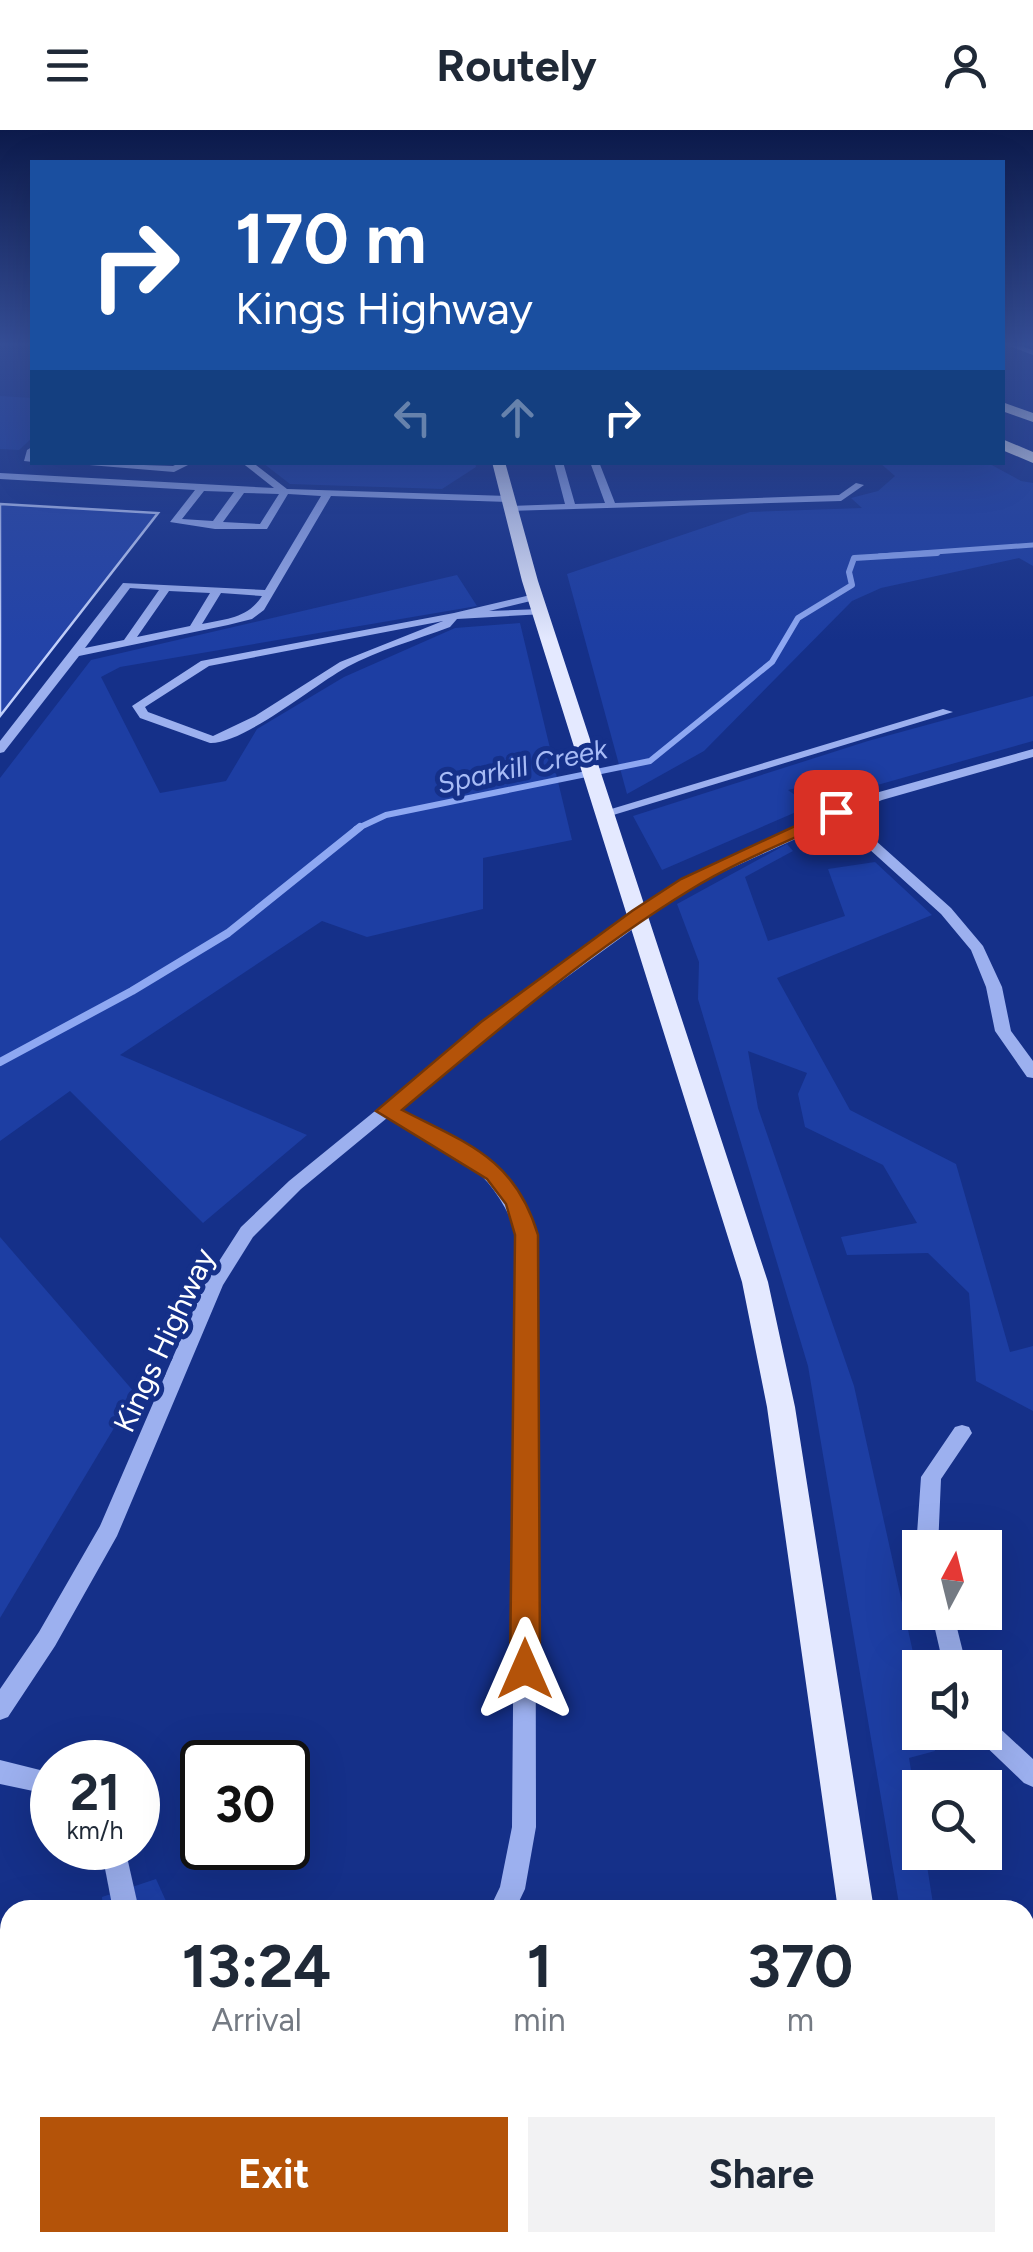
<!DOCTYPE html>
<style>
body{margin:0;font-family:Figtree,sans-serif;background:#f2f2f3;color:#1f2937;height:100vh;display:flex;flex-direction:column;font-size:38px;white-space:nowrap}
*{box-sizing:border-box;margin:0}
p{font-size:32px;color:#747a83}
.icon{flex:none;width:55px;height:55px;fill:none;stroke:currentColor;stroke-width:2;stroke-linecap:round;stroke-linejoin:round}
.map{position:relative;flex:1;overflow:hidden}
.details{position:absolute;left:0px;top:1770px;width:1035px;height:352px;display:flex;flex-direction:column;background:#fff;border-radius:30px 30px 0 0;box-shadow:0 10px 40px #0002}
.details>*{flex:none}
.top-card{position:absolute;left:30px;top:30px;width:975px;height:305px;border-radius:0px;box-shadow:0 10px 40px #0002;background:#1a4fa0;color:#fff;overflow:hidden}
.needle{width:65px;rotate:7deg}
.fabs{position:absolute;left:902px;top:1400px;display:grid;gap:20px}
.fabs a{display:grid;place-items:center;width:100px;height:100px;border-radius:0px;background:#fff;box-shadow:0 10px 40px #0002;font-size:50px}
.speed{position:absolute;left:30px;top:1610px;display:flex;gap:20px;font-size:50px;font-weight:700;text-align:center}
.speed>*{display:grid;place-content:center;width:130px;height:130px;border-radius:50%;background:#fff;box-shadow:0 10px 40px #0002;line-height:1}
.speed small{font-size:25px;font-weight:400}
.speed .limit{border:5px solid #111;border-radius:15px;background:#fff;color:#111}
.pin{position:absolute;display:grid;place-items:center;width:85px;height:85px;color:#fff;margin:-42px;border-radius:20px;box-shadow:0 5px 15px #0006}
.me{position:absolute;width:110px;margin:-55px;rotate:0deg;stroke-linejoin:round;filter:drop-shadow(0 0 8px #0008)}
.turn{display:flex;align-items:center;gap:35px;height:210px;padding:0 40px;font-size:45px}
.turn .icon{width:130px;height:130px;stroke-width:2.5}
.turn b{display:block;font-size:70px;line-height:85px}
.lanes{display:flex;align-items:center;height:95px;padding:0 40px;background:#0003;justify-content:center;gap:50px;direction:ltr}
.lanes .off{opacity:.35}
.eta{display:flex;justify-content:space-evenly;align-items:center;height:170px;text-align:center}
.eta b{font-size:60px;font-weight:700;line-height:70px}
.primary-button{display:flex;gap:20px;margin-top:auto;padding:20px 40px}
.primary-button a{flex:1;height:115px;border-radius:0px;background:#b45309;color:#fff;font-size:40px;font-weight:700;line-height:115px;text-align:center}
.primary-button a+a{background:#f2f2f3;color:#1f2937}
header{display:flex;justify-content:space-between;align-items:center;height:130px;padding:0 40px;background:#fff;font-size:45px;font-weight:700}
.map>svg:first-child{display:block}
.green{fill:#1d3ea3}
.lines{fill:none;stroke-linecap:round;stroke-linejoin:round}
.stream-far2{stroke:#8ea8f2;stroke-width:5}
.stream-far1{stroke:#8ea8f2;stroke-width:6}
.stream{stroke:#8ea8f2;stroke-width:8}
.building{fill:#2343a8;stroke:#c2d0fb;stroke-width:2.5}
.minor{fill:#9cb0ef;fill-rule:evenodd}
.major{fill:#e4e9ff;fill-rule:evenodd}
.highway{fill:#fff;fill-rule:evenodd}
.route{fill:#b45309;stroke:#753606;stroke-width:2.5}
.labels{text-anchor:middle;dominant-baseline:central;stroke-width:10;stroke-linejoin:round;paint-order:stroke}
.far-water-label{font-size:28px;font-style:italic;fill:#a7bbf6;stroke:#153089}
.street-label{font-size:30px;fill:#fff;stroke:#153089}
</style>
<header><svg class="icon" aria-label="menu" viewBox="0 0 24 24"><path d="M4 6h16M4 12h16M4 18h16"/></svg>Routely<svg class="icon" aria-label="person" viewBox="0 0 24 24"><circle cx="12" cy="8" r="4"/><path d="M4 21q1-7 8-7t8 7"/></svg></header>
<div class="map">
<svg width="1033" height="2122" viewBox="0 0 1033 2122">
<rect width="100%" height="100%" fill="#153089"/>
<!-- green -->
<g class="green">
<polygon points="0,266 32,268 32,308 19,320 0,319"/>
<polygon points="475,333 476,337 442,359 290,354 263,333"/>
<polygon points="880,333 988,333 1021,351 1033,353 1033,436 1019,428 881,458 852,471 704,621 627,664 567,444 750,382 862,378 851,368 878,361 895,346"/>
<polygon points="457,445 477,476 120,537 101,547 160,663 226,651 257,599 344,547 455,498 520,493 572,710 483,728 483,779 367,807 322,791 120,925 307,1005 203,1093 70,961 0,1011 0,648 91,530"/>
<polygon points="1033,566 1033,611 842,665 824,651 788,660 810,676 662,740 633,686 868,611"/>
<polygon points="787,714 793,721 745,747 768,811 845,786 828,739 875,732 932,785 777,848 850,980 956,1034 1010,1222 1033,1216 1033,1281 976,1251 969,1163 928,1123 847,1125 841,1107 917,1093 883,1035 805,997 798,964 807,943 748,921 758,978 854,1256 920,1554 920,1602 931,1603 935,1621 909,1628 920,1693 920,1722 925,1723 934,1780 900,1780 808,1236 698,869 699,832 677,774"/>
<polygon points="0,1107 135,1263 0,1488"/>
<polygon points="156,1749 170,1780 103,1780 102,1767"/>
<polygon points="10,2062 10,2112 241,2112 243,2122 0,2122 0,2079 4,2079"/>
</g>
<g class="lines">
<!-- stream-far2 -->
<polyline class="stream-far2" points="879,426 1033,415"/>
<!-- stream-far1 -->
<polyline class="stream-far1" points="356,699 386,685 650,631 772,532 798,488 852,455 849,442 854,428 937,423"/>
<!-- stream -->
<polyline class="stream" points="0,932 132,861 228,803 360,697"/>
</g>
<!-- building -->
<polygon class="building" points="0,374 158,383 0,586"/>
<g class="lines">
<!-- minor -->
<g class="minor">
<polygon points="1004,214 1016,214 1033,220 1033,225"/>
<polygon points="32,317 33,332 24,331 27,320"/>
<polygon points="53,332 173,336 181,332 194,332 174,342"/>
<path d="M241,332H252L287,359L508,366L513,369L508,372L331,366L264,480L252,489L228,495L79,526L4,622L0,623V611L123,453L265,460L321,366L288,364L267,399H215L170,392L195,360L0,349V343L274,358ZM204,361L234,362L213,391L182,389ZM244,363L279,364L260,394L223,392ZM130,458L159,460L124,510L85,518ZM169,461L210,463L190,496L137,507ZM221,463L262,466C248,488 226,489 202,494Z"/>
<polygon points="554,332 563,332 575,374 605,373 590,332 599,332 615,373 839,365 856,353 864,355 841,371 507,381 505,379 510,376 565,374"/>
<path d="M535,464L539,465V469L489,481L540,479L545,482L544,484L457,489L450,497C416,510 378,520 347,537C314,555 244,614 210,613L140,588L132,576L201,531L454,483ZM443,491L340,532L255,586L213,606L148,582L145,577L209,536Z"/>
<polygon points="943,579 953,582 610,686 605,687 598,683"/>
<path d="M1033,619V627L882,670L847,685L951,778L983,816L1002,857L1011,901L1033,931V948L1027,947L995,901L986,857L971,820L941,784L837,690L692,756L494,900L398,980C465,1014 507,1029 535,1105L536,1697L525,1759L515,1780H489L500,1757L512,1697L517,1105C492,1035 450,1020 387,988L301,1059L253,1107L223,1155L117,1406L55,1516L8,1587L0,1590V1559L39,1502L100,1396L205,1153L241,1097L289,1051L482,894L682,750L830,683L831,679H840L872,664Z"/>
<polygon points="962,1295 969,1297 972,1303 941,1349 938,1418 920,1418 920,1425 916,1418 921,1347 955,1297"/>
<polygon points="931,1482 953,1482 967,1538 944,1538"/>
<polygon points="985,1589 993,1592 1033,1629 1033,1657 1024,1653 977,1608 974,1602 985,1602"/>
<polygon points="0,1630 52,1643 52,1665 0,1654"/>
<polygon points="101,1718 125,1718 139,1780 113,1780"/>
<polygon points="180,2112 210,2112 212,2122 182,2122"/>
</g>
<!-- major -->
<g class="major">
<polygon points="492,332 505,332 538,451 768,1152 795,1277 874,1780 838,1780 767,1277 742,1152 522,451"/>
<polygon points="885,2112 927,2112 928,2122 886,2122"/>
</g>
<!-- highway -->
<g class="highway">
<polygon points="1002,272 1033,283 1033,292 1002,281"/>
<polygon points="1002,309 1033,322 1033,333 1002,320"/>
</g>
</g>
<!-- sky -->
<linearGradient id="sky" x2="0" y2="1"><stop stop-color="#0c1a4b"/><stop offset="0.42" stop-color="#354e97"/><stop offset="1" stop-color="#354e97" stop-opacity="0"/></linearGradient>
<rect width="1033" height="511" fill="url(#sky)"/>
<!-- route -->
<path class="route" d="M836,677L842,679V686C792,710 737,731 690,760C587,823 494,903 402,980C468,1014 515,1028 538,1105L540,1539L536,1549L525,1553L514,1549L510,1539L515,1105L506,1074L487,1049L376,981L481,892L632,781L681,749Z"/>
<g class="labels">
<!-- far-water labels -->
<g class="far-water-label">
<text transform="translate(522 636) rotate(-12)">Sparkill Creek</text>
</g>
<!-- street labels -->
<g class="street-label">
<text transform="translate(164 1210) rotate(-65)">Kings Highway</text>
</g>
</g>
</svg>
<div class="fabs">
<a><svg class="needle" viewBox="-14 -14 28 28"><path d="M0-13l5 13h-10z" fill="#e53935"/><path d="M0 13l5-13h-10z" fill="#747a83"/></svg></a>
<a><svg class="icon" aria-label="sound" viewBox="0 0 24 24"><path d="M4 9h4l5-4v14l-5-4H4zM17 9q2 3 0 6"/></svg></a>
<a><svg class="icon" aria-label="search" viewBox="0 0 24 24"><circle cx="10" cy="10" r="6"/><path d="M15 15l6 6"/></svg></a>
</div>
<div class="speed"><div>21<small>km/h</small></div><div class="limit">30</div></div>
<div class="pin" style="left:836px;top:682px;background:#d93025"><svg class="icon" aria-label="arrive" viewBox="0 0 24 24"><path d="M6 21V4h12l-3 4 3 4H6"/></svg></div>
<svg class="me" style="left:525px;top:1539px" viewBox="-20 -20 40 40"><path d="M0-17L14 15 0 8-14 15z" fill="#b45309" stroke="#fff" stroke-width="4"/></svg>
<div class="top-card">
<div class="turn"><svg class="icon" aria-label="right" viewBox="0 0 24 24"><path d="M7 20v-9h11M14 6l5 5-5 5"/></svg><div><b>170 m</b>Kings Highway</div></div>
<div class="lanes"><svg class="icon off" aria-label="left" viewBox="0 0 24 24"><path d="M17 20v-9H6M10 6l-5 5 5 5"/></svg><svg class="icon off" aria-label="ahead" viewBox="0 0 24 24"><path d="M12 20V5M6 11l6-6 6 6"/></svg><svg class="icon" aria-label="right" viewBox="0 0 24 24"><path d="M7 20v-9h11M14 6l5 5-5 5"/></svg></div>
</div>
<section class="details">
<div class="eta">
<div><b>13:24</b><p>Arrival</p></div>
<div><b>1</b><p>min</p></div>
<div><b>370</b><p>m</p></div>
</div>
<div class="primary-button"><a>Exit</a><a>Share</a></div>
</section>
</div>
